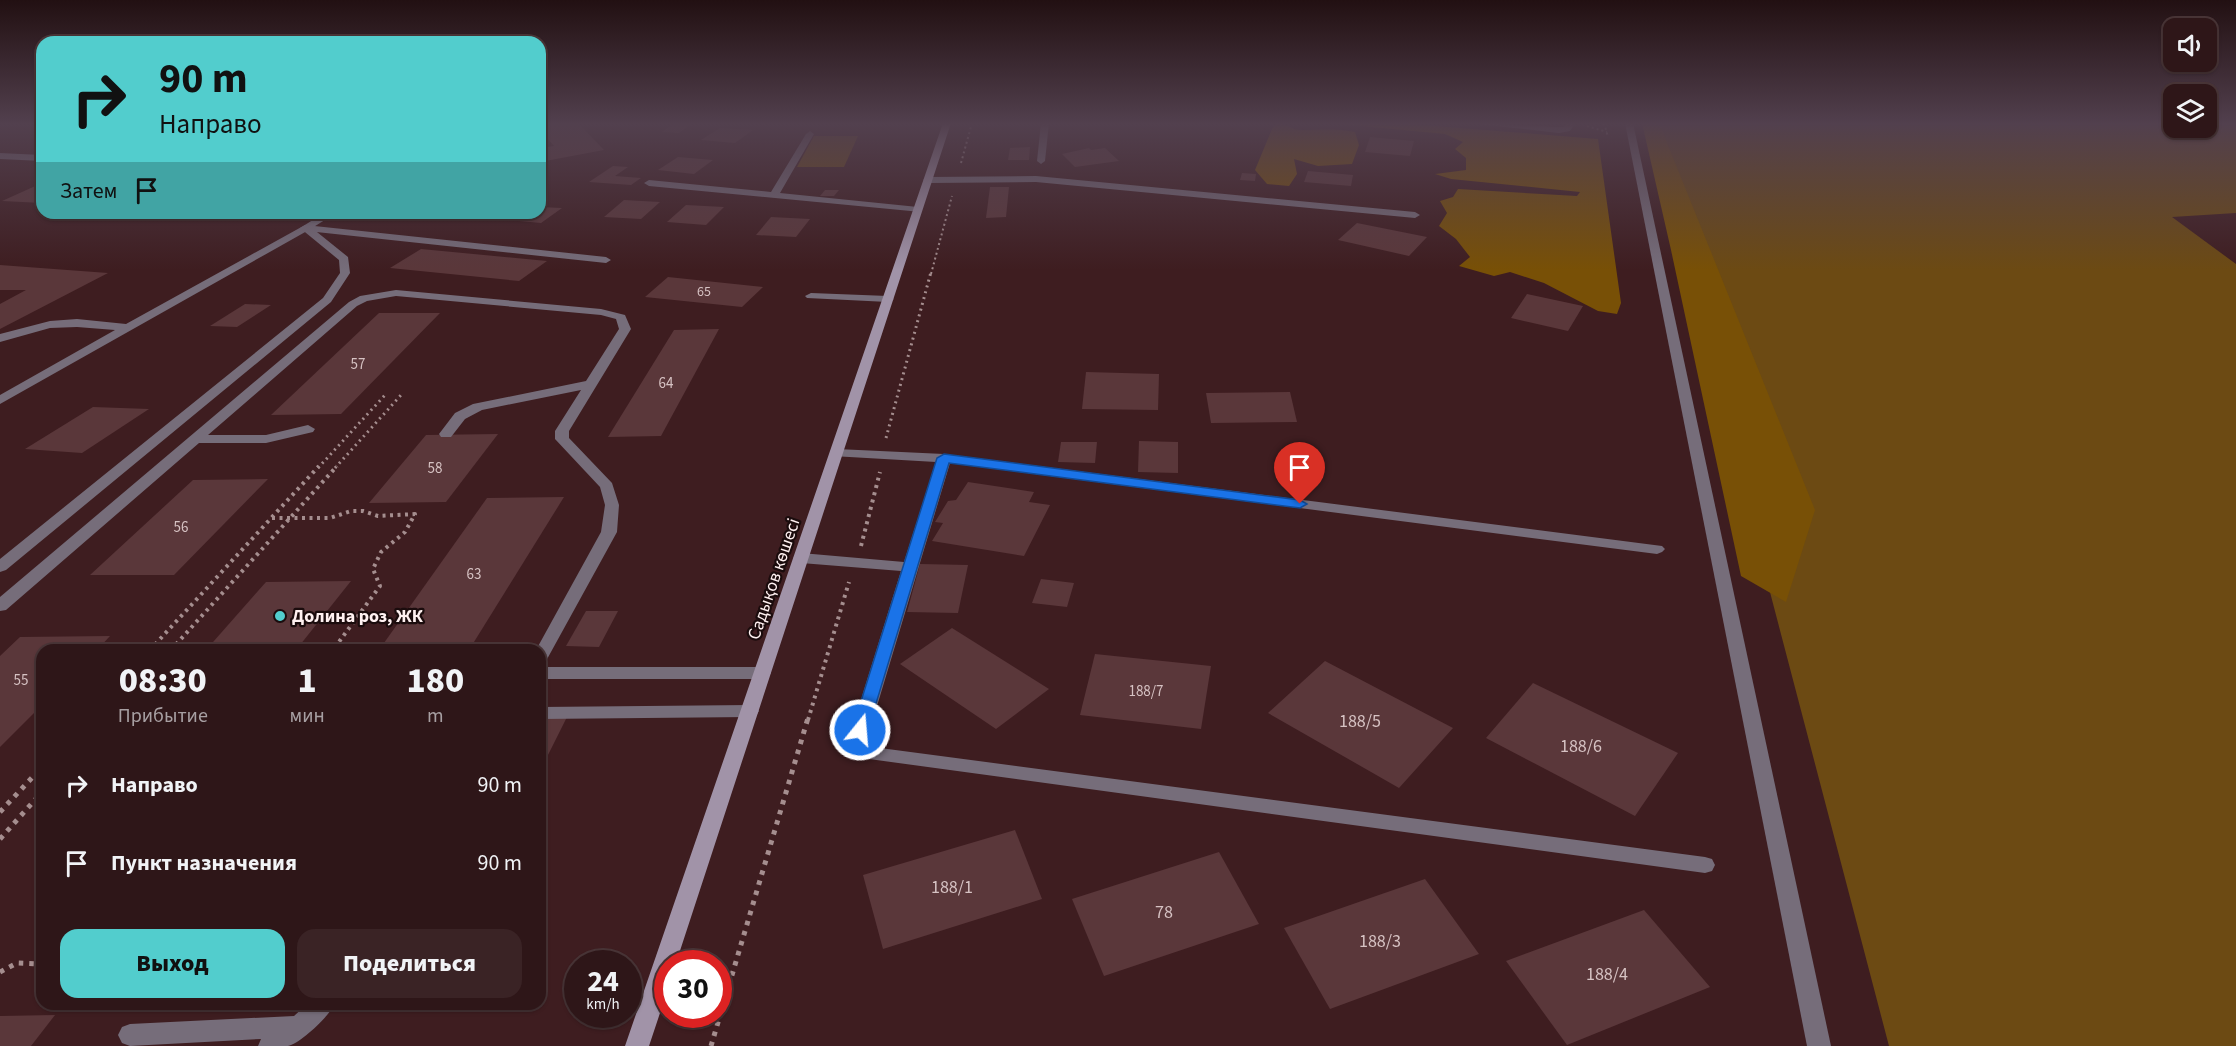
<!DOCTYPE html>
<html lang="ru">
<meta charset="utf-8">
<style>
body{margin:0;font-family:"Source Sans 3",sans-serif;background:#3a2325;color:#f1f3f6;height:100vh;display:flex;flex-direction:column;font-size:22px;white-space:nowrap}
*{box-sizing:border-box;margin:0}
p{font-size:20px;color:#a79fa2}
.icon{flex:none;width:33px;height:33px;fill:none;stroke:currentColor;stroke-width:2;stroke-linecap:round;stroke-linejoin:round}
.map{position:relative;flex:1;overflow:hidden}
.drawer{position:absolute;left:36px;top:644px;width:510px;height:366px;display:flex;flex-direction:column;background:#2e1618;border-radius:18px;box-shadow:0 2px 4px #0004,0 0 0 2px #493537}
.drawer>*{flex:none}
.banner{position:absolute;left:36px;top:36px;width:510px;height:183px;border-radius:18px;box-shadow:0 2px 4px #0004,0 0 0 2px #493537;background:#52cdcd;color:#111;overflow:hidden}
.buttons{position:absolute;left:2163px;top:18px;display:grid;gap:12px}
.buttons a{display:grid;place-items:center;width:54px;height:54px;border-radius:12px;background:#2e1618;box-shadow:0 2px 4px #0004,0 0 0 2px #493537;font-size:30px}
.speed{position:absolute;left:564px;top:950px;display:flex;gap:12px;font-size:30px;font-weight:700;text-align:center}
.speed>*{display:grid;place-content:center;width:78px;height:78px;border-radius:50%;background:#2e1618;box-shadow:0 2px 4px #0004,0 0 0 2px #493537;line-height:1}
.speed small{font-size:15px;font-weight:400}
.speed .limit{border:9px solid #d22;background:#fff;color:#111}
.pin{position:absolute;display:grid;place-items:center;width:51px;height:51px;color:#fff;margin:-62px -26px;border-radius:50% 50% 50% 0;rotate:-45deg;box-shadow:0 0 6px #0007}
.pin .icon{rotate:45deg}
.me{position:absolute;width:66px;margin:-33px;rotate:17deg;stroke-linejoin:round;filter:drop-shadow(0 0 4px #0008)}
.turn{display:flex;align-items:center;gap:21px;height:126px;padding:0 24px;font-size:27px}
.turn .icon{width:78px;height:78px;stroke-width:2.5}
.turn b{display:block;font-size:42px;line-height:51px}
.then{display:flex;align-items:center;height:57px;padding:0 24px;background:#0003;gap:12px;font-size:22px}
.eta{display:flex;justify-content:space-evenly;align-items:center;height:102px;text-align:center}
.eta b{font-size:36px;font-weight:800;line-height:42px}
.action{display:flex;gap:12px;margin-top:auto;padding:12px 24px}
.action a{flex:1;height:69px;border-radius:18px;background:#52cdcd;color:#111;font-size:24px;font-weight:800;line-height:69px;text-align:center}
.action a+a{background:#3a2325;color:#f1f3f6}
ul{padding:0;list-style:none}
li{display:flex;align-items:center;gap:18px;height:78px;padding:0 24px}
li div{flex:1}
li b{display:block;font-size:22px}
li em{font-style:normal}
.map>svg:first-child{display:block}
.green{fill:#6c4a13}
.forest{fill:#785006}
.building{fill:#5a373a}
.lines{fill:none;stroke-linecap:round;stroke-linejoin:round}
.path-far3{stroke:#a58e8f;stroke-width:2;stroke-dasharray:2 3;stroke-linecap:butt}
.path-far2{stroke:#a58e8f;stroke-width:3;stroke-dasharray:2 4;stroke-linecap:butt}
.path-far1{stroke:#a58e8f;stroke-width:4;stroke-dasharray:3 4.5;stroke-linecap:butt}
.path{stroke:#a58e8f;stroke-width:5;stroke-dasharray:4.5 6;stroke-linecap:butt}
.lane{fill:#766d7a;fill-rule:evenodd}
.street{fill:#766d7a;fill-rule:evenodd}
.secondary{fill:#a193a8;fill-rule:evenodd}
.route{fill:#1a73e8;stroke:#114b97;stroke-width:1.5}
.poi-dot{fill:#52cdcd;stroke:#1b0c0d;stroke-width:2}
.labels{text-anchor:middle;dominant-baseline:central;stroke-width:4.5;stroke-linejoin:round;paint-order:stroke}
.far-number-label{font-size:14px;fill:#d6c2c3}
.number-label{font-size:15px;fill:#d6c2c3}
.street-label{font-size:18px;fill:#fff1f1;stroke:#1b0c0d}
.poi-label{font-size:18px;font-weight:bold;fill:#fff1f1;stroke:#1b0c0d;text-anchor:start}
.near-number-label{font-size:18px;fill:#d6c2c3}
</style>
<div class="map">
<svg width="2236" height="1046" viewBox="0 0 2236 1046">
<rect width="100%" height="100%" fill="#3e1d20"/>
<!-- green -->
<g class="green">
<polygon points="1647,123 2173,123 2174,128 2206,128 2207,123 2236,123 2236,213 2172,217 2236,264 2236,1046 1889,1046"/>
<polygon points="814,136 858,136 844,167 797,167"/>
</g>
<!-- forest -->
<g class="forest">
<path d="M1277,123C1286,123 1292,130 1300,130C1321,130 1334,128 1355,132L1359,145L1352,164L1318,166L1294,159L1297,174L1289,186L1267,184L1255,170L1272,129Z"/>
<polygon points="1330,123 1398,123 1598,139 1621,303 1617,314 1598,311 1544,283 1510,272 1494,276 1459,266 1470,257 1456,239 1439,226 1447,213 1440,201 1453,197 1458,189 1577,196 1580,192 1451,179 1435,174 1466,170 1466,158 1455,149 1463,142 1445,134"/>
<polygon points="1642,123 1659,123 1815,510 1786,602 1741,576 1671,250"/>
</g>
<!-- building -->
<g class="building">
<polygon points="540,123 578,123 604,150 540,162 540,148 554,146 540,130"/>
<polygon points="674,123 693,123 679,133 662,132"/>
<polygon points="720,128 753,130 735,143 701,140"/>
<polygon points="1370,137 1414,141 1410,156 1365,152"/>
<polygon points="1030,147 1029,160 1008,160 1010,148"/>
<polygon points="1089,148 1091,150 1105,148 1119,161 1075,167 1062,154"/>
<polygon points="678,157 713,160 694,174 658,170"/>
<polygon points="613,166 628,167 615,176 641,178 631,185 589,182"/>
<polygon points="1308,171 1353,175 1351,186 1304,182"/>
<polygon points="1242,173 1256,174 1255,181 1240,180"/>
<polygon points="42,183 42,203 2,201"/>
<polygon points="990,187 1009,187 1006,217 986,218"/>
<polygon points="825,190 839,190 834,196 820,196"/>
<polygon points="624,200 660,202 641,219 604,217"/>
<polygon points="686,205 724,207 706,225 667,222"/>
<polygon points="540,207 562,208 541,223 498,219 507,213 540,213"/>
<polygon points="771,217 810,219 796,237 756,235"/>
<polygon points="1357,223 1427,237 1409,256 1338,240"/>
<polygon points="421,249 547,261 519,281 390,268"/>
<polygon points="0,265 108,273 0,329 0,304 26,290 0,290"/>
<polygon points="668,277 763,287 742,307 645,297"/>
<polygon points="1527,294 1583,306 1568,331 1511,318"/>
<polygon points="245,304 271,305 237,327 210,326"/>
<polygon points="379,313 440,313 341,414 271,415"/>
<polygon points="719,329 661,436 608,437 674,330"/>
<polygon points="1086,372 1159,374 1158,410 1082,409"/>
<polygon points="1290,392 1297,422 1211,423 1206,393"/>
<polygon points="93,407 149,409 82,453 25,449"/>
<polygon points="498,434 446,502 369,503 426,435"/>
<polygon points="1139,441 1178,442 1178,473 1138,472"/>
<polygon points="1061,442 1097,442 1095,463 1058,462"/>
<polygon points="268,479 174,575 90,575 193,480"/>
<polygon points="968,482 1034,492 1029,502 1050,505 1024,556 932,541 943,523 935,522 948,501 956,500"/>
<polygon points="564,497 469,650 379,650 487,498"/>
<polygon points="920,564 968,565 958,613 907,612"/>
<polygon points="1041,579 1074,583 1067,607 1032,603"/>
<polygon points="351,581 296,650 206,650 266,582"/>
<polygon points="586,611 618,611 599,647 566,646"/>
<polygon points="952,628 1049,689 996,729 900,664"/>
<polygon points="110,636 97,650 42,650 42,705 0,747 0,656 20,637"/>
<polygon points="1095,654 1211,666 1201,729 1080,715"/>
<polygon points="1325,661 1453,728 1399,788 1268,713"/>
<polygon points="1533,683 1678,753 1635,816 1486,738"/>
<polygon points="540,717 567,717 542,767 540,767"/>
<polygon points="1015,830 1042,899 883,949 863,875"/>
<polygon points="1219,852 1259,924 1104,976 1072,899"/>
<polygon points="1425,879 1479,954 1330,1009 1284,928"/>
<polygon points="1644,910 1710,987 1567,1045 1506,961"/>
<polygon points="55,1015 31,1046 0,1046 0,1016"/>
</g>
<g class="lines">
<!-- path-far3 -->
<g class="path-far3">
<polyline points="1604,123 1608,137"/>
<polyline points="1587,126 1607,132"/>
<polyline points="961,163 972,123"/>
<polyline points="931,274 952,196"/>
</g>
<!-- path-far2 -->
<g class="path-far2">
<polyline points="886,438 931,272"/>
<polyline points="318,468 386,394"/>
<polyline points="335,468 402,394"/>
</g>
<!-- path-far1 -->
<g class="path-far1">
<polyline points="272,518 330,518 351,511 363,511 378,516 415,514 405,532 381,552 373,569 380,586 333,650"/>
<polyline points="861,546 880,472"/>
<polyline points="150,650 319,466"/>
<polyline points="171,650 337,466"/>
<polyline points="808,720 849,582"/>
</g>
<!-- path -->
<g class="path">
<polyline points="0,812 42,767"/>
<polyline points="0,839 42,792"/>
<polyline points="0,972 17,963 42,964"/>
<polyline points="711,1046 808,718"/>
</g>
<!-- lane -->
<g class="lane">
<polygon points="1041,123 1049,123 1045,161 1041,164 1037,161"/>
<polygon points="1625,123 1633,123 1831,1046 1807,1046"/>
<polygon points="810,131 814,134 780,193 918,207 921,208 921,212 649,186 644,183 649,180 771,192 806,134"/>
<polygon points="1036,176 1415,212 1420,215 1415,218 1036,182 928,183 923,180 928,177"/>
<polygon points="305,225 606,257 611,260 606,263 307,231 0,404 0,395 115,330 77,327 50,328 0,342 0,334 50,321 77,319 126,324"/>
<polygon points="396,290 601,309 625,315 631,329 569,431 569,438 612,483 619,505 617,532 546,661 540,663 540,650 536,650 601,532 605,505 600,487 555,439 555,431 581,390 482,410 465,419 451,437 441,437 439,434 455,413 473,404 586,381 619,329 616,319 601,315 396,296 367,301 357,306 208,435 266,435 308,425 315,429 313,432 266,443 199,443 6,610 0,611 0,597 349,302 360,296"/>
<polygon points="811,293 888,296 894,299 888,302 807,298 805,296"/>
<polygon points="540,667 762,667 768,669 771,673 768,677 762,679 540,679"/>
<polygon points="750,705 756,706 759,711 756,716 750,717 540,719 540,707"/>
<path d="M307,1004H335C329,1016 300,1044 288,1046C279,1046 267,1046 258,1046L261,1039L130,1046L122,1043L118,1035L122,1027L130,1024L294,1016Z"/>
</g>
<!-- street -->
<g class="street">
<polygon points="1469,123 1559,127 1564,127 1567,123 1575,123 1570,131 1559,133"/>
<polygon points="0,153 42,155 42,161 0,159"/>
<polygon points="324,213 336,213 312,228 348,257 350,273 331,302 6,570 0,572 0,559 323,298 340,273 339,260 300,228"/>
<polygon points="837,449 944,454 1662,546 1665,549 1662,552 1657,554 950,463 865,746 1705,857 1712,859 1715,865 1712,871 1705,873 847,756 845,751 901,571 801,563 793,558 801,553 904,562 936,462 832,456 830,453"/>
</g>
<!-- secondary -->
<polygon class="secondary" points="943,123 951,123 676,963 668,963 668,989 649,1046 625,1046"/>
</g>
<!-- sky -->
<linearGradient id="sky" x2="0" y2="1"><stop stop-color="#221012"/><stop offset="0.46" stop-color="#52404e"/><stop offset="1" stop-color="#52404e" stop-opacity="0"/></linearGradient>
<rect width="2236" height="270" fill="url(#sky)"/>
<!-- route -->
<polygon class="route" points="944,454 1300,500 1307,504 1300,508 949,463 868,730 866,735 854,735 852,730 937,458"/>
<!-- markers -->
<circle class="poi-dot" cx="280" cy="616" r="6"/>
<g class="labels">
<!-- far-number labels -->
<g class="far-number-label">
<text x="704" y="292">65</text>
</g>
<!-- number labels -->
<g class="number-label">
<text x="358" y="364">57</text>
<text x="666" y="383">64</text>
<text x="435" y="468">58</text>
<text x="181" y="527">56</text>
<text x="474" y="574">63</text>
<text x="21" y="680">55</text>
<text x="1146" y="691">188/7</text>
</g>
<!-- street labels -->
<g class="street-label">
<text transform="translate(774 579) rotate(-71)">Садықов көшесі</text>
</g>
<!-- poi labels -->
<g class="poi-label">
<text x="292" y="616">Долина роз, ЖК</text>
</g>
<!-- near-number labels -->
<g class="near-number-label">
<text x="1360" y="721">188/5</text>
<text x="1581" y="746">188/6</text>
<text x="952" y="887">188/1</text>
<text x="1164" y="912">78</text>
<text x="1380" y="941">188/3</text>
<text x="1607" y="974">188/4</text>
</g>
</g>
</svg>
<div class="buttons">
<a><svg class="icon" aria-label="sound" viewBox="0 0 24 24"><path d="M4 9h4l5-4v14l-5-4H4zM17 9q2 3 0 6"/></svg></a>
<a><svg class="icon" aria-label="layers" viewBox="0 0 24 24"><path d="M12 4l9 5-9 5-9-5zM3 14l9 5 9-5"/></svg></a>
</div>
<div class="speed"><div>24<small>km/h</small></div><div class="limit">30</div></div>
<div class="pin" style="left:1300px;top:504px;background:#d93025"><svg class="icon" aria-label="arrive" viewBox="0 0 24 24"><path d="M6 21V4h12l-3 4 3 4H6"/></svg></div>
<svg class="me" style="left:860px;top:730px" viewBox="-20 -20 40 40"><circle r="17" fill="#1a73e8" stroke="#fff" stroke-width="3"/><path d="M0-11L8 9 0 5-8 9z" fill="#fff"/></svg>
<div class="banner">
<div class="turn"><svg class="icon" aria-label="right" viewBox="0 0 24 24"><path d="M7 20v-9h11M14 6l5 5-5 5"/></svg><div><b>90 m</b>Направо</div></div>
<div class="then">Затем<svg class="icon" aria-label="arrive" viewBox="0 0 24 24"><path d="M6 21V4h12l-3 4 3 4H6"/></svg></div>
</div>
<section class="drawer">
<div class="eta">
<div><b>08:30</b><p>Прибытие</p></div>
<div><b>1</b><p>мин</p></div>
<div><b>180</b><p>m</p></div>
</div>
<ul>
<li><svg class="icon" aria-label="right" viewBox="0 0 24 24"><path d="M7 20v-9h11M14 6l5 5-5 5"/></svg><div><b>Направо</b></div><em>90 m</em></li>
<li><svg class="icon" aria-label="arrive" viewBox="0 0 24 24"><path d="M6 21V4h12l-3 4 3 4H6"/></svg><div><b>Пункт назначения</b></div><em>90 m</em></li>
</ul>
<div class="action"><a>Выход</a><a>Поделиться</a></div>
</section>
</div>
